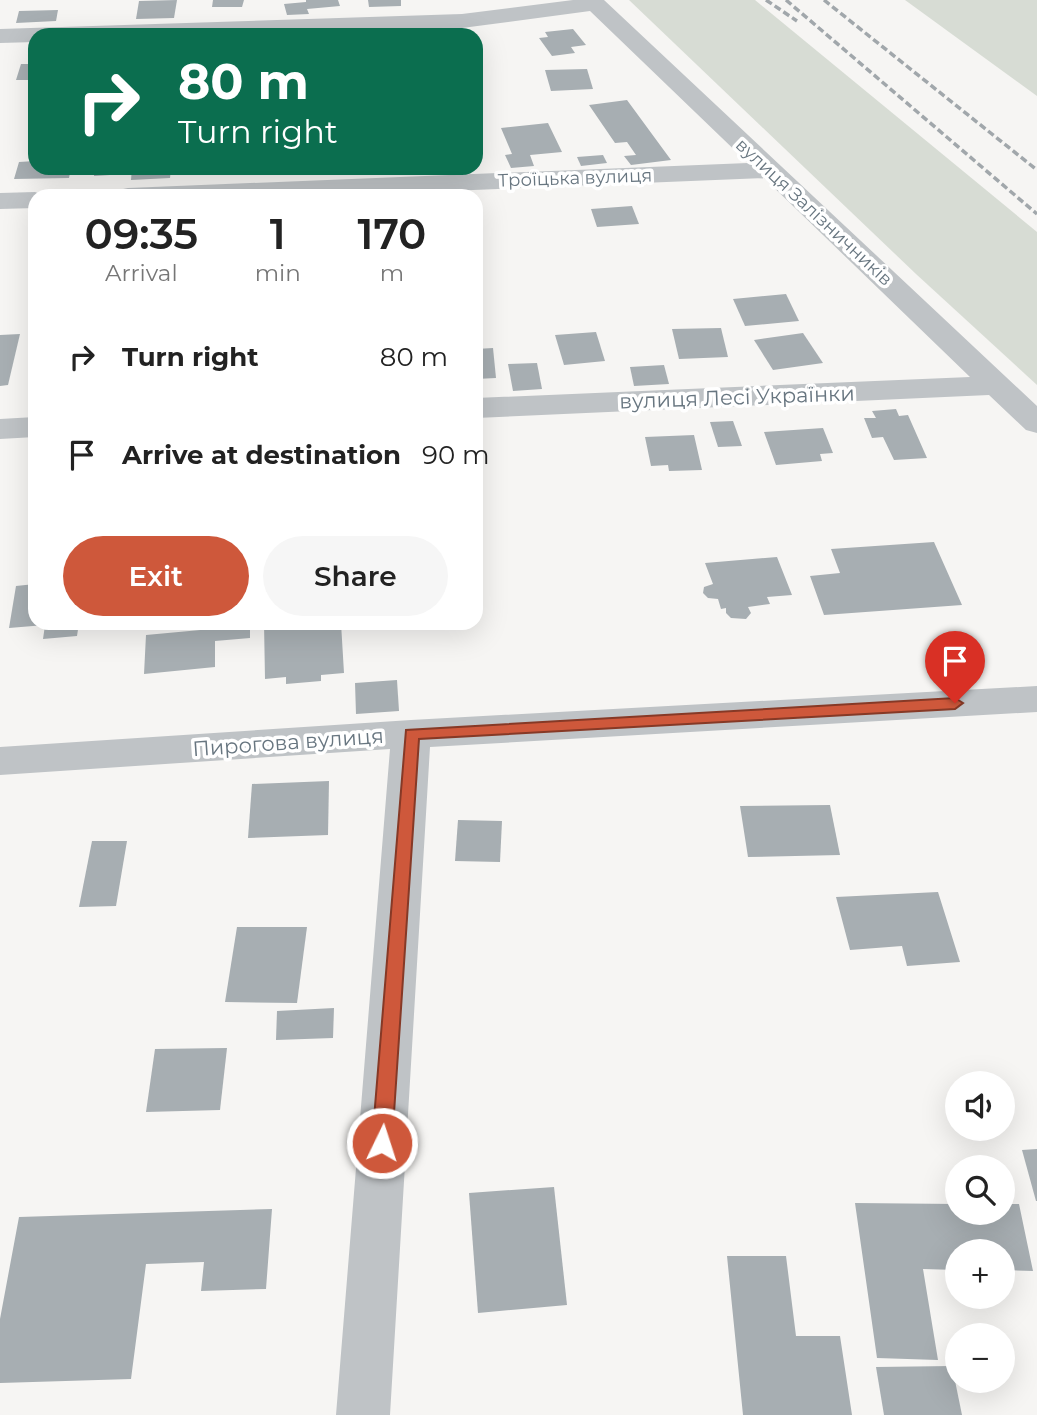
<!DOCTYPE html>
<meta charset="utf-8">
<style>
body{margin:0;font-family:Montserrat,sans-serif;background:#f6f6f6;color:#222;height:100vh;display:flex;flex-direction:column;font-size:26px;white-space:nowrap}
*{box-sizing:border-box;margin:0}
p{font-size:23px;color:#767676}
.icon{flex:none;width:38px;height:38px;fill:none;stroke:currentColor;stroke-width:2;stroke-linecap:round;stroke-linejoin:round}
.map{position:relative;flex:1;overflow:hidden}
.details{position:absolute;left:28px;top:189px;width:455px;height:441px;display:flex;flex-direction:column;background:#fff;border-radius:21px;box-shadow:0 7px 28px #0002}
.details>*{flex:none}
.top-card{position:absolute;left:28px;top:28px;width:455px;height:147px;border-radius:21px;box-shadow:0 7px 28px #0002;background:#0b6e4f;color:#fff;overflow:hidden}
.fabs{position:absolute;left:945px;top:1071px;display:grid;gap:14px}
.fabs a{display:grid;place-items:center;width:70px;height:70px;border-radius:50%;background:#fff;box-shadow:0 7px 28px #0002;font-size:35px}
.pin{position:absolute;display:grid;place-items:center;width:60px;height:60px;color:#fff;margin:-72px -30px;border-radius:50% 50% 50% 0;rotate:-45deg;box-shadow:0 0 7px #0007}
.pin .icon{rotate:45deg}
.me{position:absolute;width:77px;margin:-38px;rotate:4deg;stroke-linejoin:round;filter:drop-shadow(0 0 5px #0008)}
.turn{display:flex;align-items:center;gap:24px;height:147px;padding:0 35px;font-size:32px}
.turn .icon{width:91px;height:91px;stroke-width:2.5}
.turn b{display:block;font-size:49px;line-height:60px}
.eta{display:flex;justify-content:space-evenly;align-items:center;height:119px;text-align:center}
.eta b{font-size:42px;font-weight:600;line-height:49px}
.primary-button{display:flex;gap:14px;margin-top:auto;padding:14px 35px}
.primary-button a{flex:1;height:80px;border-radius:42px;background:#ce583b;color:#fff;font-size:28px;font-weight:600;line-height:80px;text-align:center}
.primary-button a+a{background:#f6f6f6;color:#222}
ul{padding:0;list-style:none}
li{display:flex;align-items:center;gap:21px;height:98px;padding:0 35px}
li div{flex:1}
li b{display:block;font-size:26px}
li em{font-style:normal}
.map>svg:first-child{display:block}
.green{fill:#d7dcd4}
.building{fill:#a7aeb2}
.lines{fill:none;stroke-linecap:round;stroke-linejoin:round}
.minor{fill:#bfc3c6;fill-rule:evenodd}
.rail{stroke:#a1a7ab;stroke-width:3.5;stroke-dasharray:7 3.5;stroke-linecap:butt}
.route{fill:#ce583b;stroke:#863926;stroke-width:2}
.labels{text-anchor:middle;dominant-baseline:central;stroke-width:7;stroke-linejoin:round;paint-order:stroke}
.far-street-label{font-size:18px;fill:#687680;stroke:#fff}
.street-label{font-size:21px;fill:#687680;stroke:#fff}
</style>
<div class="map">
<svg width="1037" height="1415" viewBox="0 0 1037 1415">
<rect width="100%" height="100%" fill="#f6f5f3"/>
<!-- green -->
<g class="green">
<polygon points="629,0 755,0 1037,232 1037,385 916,274"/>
<polygon points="905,0 1037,0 1037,96"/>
</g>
<!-- building -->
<g class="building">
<polygon points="177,0 174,18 136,19 139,1"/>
<polygon points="213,0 244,0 242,7 212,7"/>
<polygon points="306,0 338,0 340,6 307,9 309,14 287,15 284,4 306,2"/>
<polygon points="368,0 401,0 401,6 369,7"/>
<polygon points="58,10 56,21 16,23 19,11"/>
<polygon points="573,29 586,45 571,47 575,53 552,56 539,38 548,37 545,32"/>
<polygon points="21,64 35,64 35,80 16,80"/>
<polygon points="587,69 593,89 551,91 545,70"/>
<polygon points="627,100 671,160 631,165 624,156 636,155 627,142 615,143 589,105"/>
<polygon points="548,123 562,152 530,155 534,166 511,168 505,155 512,154 501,128"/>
<polygon points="603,155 607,163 581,166 577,157"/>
<polygon points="35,161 35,168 71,168 69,178 14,179 19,162"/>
<polygon points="95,168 111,168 110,175 94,176"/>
<polygon points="132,168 171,168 170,178 131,180"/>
<polygon points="632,206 639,224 597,227 591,209"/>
<polygon points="786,294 799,321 745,326 733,299"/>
<polygon points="721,328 728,357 679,359 672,329"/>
<polygon points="596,332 605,361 564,365 555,335"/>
<polygon points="803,333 823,363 773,370 754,340"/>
<polygon points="20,334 8,385 0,386 0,335"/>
<polygon points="493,348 496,378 476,379 476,349"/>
<polygon points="537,363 542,389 513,391 508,364"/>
<polygon points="664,365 669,384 634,386 630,367"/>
<polygon points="896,409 899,416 908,415 927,458 894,460 883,437 872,438 864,418 876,418 872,411"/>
<polygon points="733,421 742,446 718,447 710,422"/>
<polygon points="823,428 833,453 820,454 822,461 776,465 764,432"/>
<polygon points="694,435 702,470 669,471 668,465 651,466 645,437"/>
<polygon points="934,542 962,605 824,615 810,576 840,573 831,549"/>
<polygon points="777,557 792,595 767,597 770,604 748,607 751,613 746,619 731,618 726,613 726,608 721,609 718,599 708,598 703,593 704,587 713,584 705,563"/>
<polygon points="35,584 35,623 79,623 77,636 43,639 45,625 9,628 16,586"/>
<polygon points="211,623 250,623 250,638 215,641 215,667 144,674 146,635 211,629"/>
<polygon points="264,623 341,623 344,673 321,675 321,681 286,684 286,677 265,679"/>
<polygon points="397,680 399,711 356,714 355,683"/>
<polygon points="329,781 328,835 248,838 252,784"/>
<polygon points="830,805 840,855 748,857 740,806"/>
<polygon points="458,820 502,821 500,862 455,861"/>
<polygon points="92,841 127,841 116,906 79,907"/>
<polygon points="938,892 960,962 907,966 902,946 850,950 836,897"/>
<polygon points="237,927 307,927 297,1003 225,1002"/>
<polygon points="334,1008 333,1038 276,1040 277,1011"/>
<polygon points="227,1048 220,1110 146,1112 155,1049"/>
<polygon points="1037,1149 1037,1201 1036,1201 1022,1150"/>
<polygon points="554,1187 567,1305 478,1313 469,1193"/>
<polygon points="855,1203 957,1204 957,1213 1003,1213 1003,1204 1019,1204 1033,1271 1003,1270 1003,1251 957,1251 957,1270 923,1269 938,1360 877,1358"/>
<polygon points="272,1209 266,1289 201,1291 204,1262 146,1264 131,1379 0,1383 0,1319 19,1217"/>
<polygon points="727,1256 786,1256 796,1336 840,1336 852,1415 743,1415"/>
<polygon points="952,1366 962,1415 884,1415 876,1367"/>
</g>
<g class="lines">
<!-- minor -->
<g class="minor">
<polygon points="573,0 604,0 1037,406 1037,433 1026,430 989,395 476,418 476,398 970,377 764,178 326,196 115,196 118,190 128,188 748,163 590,11 462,28 244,35 35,35 35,42 0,43 0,29 462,14"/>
<polygon points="35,192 46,196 35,196 35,208 0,209 0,193"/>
<polygon points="35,417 35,437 0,439 0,419"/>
<polygon points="1037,686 1037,712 430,747 390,1415 336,1415 390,749 0,775 0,747 411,720"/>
</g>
<!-- rail -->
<g class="rail">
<polyline points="766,0 797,21"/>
<polyline points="786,0 1037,214"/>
<polyline points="824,0 1037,170"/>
</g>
</g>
<!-- route -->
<polygon class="route" points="955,698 963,703 955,709 419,739 392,1143 389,1149 382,1151 375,1149 372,1143 406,730"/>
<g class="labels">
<!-- far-street labels -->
<g class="far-street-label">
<text transform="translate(575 178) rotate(-2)">Троїцька вулиця</text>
<text transform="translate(814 212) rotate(43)">вулиця Залізничників</text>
</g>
<!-- street labels -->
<g class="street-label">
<text transform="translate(737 397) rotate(-2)">вулиця Лесі Українки</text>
<text transform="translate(288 742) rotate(-4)">Пирогова вулиця</text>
</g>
</g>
</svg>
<div class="fabs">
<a><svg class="icon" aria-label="sound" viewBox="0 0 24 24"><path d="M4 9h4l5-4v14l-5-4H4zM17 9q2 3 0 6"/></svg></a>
<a><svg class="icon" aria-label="search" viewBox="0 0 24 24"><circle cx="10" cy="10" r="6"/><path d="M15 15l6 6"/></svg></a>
<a>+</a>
<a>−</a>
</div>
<div class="pin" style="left:955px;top:703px;background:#d93025"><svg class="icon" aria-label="arrive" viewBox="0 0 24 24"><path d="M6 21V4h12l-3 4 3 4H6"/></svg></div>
<svg class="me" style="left:382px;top:1143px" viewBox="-20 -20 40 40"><circle r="17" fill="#ce583b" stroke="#fff" stroke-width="3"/><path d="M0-11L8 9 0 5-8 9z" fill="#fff"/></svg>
<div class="top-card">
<div class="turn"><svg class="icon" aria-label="right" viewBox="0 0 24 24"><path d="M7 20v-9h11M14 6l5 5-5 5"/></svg><div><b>80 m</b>Turn right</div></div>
</div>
<section class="details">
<div class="eta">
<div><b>09:35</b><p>Arrival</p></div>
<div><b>1</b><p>min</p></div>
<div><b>170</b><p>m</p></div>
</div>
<ul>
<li><svg class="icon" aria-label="right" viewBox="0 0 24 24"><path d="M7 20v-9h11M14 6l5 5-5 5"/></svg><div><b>Turn right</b></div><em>80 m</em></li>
<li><svg class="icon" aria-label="arrive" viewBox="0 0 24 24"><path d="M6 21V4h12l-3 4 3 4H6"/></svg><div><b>Arrive at destination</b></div><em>90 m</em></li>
</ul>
<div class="primary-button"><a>Exit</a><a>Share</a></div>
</section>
</div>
